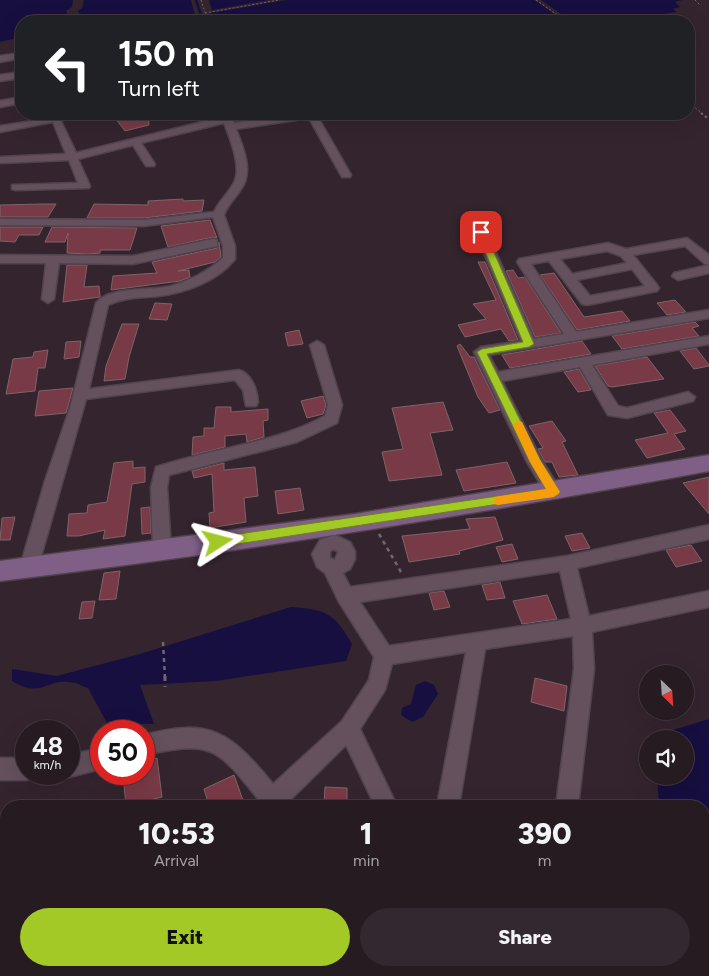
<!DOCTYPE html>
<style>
body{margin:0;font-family:Figtree,sans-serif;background:#33282f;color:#f1f3f6;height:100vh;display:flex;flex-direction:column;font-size:19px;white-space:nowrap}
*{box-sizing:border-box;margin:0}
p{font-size:16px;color:#a4a1a5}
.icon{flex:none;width:28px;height:28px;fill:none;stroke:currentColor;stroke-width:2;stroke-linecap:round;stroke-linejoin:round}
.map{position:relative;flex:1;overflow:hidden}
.panel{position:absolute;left:0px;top:800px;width:710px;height:176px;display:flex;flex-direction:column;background:#271b22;border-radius:20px 20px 0 0;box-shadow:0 5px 20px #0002,0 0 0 1px #433940}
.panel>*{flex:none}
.hud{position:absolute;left:15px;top:15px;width:680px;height:105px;border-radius:20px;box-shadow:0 5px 20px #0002,0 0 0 1px #433940;background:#202124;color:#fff;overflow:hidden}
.needle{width:32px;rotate:155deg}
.buttons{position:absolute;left:639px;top:665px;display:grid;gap:10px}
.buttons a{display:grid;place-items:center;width:55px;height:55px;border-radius:50%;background:#271b22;box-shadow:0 5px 20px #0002,0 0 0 1px #433940;font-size:25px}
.speed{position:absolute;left:15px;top:720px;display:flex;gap:10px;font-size:25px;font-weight:700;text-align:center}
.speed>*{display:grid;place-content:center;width:65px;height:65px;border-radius:50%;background:#271b22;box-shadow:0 5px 20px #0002,0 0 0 1px #433940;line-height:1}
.speed small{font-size:12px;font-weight:400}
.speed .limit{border:8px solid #d22;background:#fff;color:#111}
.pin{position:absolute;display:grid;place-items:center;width:42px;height:42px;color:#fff;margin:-21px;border-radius:10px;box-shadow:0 2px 8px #0006}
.me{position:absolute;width:55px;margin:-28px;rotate:81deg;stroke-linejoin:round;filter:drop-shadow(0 0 4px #0008)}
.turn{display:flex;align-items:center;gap:18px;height:105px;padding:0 20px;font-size:22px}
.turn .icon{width:65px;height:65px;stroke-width:2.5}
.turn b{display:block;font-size:35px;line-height:42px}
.eta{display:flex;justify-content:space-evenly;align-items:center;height:85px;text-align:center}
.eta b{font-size:30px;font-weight:800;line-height:35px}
.primary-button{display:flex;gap:10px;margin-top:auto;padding:10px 20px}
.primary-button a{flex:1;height:58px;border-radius:30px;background:#a3c926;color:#111;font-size:20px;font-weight:800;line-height:58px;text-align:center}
.primary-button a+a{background:#33282f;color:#f1f3f6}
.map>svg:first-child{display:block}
.water{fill:#160f40}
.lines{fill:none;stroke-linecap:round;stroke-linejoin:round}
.stream{stroke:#160f40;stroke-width:2.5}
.building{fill:#793a47;stroke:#7c6467}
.street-casing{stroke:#51434d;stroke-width:3}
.secondary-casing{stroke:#51434d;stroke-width:3}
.path-far3{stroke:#73656e;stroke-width:1;stroke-dasharray:2 2;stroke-linecap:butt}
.path-far2{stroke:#73656e;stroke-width:2;stroke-dasharray:2.5 2.5;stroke-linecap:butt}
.path-far1{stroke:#73656e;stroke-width:2.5;stroke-dasharray:4 4;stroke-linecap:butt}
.path{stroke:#73656e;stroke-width:3;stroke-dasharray:5 5;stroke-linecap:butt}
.street{fill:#64515d;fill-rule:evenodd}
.secondary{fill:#805f87;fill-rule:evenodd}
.route{fill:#a3c926;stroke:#6a8319}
.slow{fill:#f59e0b}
</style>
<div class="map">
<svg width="709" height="976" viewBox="0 0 709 976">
<rect width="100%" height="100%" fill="#34242e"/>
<!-- water -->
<g class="water">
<polygon points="0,0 73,0 72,7 66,11 71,21 21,21 21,37 0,42"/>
<polygon points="84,0 191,0 195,15 83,21 78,11 82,8"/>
<polygon points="209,0 269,0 212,10"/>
<polygon points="286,0 534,0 565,21 217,21 211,13"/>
<polygon points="541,0 682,0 675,2 680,7 673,9 677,12 649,16 656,21 571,21"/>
<path d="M291,607C327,610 333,612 352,644L346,661L216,681L140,685L154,724L107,723L88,688C82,686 75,682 69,682C45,679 42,699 12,681V669L57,676L140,654Z"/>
<polygon points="425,681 434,685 438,694 423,717 412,722 401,715 402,708 411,704 416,685"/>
<polygon points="709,719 709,976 666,976 665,970 704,970 704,806 659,806 657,776 685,776 685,739 663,739 673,730"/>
</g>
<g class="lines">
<!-- stream -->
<polyline class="stream" points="196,0 203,21"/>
</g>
<!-- building -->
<g class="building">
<polygon points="112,114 148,114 149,125 125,131"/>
<polygon points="183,199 183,201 204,200 202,211 144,218 87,218 94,204 148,205 148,201"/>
<polygon points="41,204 56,204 48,217 0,217 0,205"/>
<polygon points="210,220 217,238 213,237 168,247 161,226"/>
<polygon points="0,227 43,227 39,235 19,235 15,242 0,241"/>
<polygon points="52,227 137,228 130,250 100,250 100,253 89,254 67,253 68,233 65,242 45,242"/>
<polygon points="219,242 221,257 215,262 178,271 189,270 190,277 180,281 111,290 113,276 157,273 152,262 217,248"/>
<polygon points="478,262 485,262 518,340 509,341 501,329 465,337 458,325 486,319 473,304 496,300"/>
<polygon points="67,265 87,265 84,287 99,286 100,297 63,302"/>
<polygon points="513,270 518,278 525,277 561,333 535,337 506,271"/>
<polygon points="554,273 584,317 622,311 630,321 577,330 540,275"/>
<polygon points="675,300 686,312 667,315 657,303"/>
<polygon points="155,303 172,304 167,320 149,319"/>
<polygon points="695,322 699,326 692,328 699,336 622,349 612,336"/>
<polygon points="122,324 139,324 129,357 125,379 104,381 106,366"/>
<polygon points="299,330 303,344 288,346 285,333"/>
<polygon points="81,341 79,357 64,359 66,342"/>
<polygon points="582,341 591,354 510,368 502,355"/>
<polygon points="460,344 470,357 474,357 500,410 489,413 478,397 457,346"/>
<polygon points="696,348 709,365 709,366 694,369 680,351"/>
<polygon points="48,350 45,368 38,368 35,391 6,394 13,359 33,357 34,352"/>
<polygon points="647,357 664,379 612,387 608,386 595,366"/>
<polygon points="579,369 591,390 578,392 564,372"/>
<polygon points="73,388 66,413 35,416 39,391"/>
<polygon points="323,396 326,405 323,414 307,418 301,401"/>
<polygon points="443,402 453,430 430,433 442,475 389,481 382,452 403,449 392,408"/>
<polygon points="216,407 231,407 231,412 268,409 268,420 263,421 264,437 247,442 246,434 225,436 225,447 192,455 193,437 204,436 204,428 214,428"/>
<polygon points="670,410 686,431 674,434 685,449 647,458 635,440 668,433 654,413"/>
<polygon points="552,421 566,441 562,442 578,475 559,477 552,462 545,462 539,451 538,449 543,448 529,426"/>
<polygon points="133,461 133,468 145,467 145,482 132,484 125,536 103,539 105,530 79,536 67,536 69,514 87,513 88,505 107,502 114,463"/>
<polygon points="507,462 516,483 464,491 456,470"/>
<polygon points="224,463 224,470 255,467 258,496 244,498 246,522 210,528 209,513 214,512 212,474 194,478 192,471"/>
<polygon points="709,477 709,514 683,483"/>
<polygon points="300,488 304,510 278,514 275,491"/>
<polygon points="150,507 151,533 142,534 141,508"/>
<polygon points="15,517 10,540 0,540 2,518"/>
<polygon points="495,517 503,540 459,551 460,554 409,562 402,536 470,529 466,519"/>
<polygon points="582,533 590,548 572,551 565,536"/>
<polygon points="512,544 518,559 502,562 496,547"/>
<polygon points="691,545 702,561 676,567 666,550"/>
<polygon points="120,571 116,599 99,600 104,573"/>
<polygon points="500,582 505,598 487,600 482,585"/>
<polygon points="444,591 450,607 434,610 429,593"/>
<polygon points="547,595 557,619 522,624 513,601"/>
<polygon points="95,601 92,618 79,619 82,602"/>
<polygon points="535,678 567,686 564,711 531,702"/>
<polygon points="157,758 162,797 126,806 123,774 144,774 144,762"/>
<polygon points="234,775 245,806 209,806 204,789"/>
<polygon points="325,787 347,788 347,806 324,806"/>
</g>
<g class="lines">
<!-- street casing -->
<g class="street-casing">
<g id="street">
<polygon points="21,53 21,58 0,62 0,56"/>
<polygon points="21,72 21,78 0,81 0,75"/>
<polygon points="21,97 21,103 0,107 0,101"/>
<path d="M221,114H231L234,123L301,114H316L351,175L350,177H342L309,118L236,129C243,147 254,172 241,189C235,199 228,204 224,215L235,246V259C218,281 185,293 158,296C141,298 124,297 108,305L89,389L239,370C252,374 257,390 258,402L256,406H246L243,390L235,380L86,399L38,567L35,572L29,574L23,572L20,567L45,481L70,408L96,303C109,286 151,291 171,286C190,281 208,271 223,258V246L213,217L144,226L0,225V219L144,220L214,212C219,201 226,196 232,186C244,171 230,138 224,123L141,143L155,164L154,166H146L133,145L78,159L90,186L89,188L16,190L12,189V185L78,183L69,160L0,163V157L66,154L53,122L0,132V126L59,117L76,153L222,117Z"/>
<path d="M481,229L487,232L534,339L564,334L517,262L519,259L608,243L626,249L687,238L709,255V265L705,264L685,246L633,255L657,285L659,288L657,291L587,305L582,304L549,261L531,264L576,332L709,310V318L489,355L498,372L709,336V344L592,365L618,406L627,408L688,392L695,397L693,401L627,418L608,415L580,367L502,381L541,459L562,492L560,497L554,498L548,497L527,462L474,352L481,347L521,341L475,232ZM607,251L621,256L627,263L572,274L560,259ZM632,269L645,286L590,296L577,280Z"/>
<polygon points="213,239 217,240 217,246 133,264 59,263 54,299 48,303 42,299 46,263 0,263 0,255 133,256"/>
<polygon points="709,265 709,273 678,280 672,276 674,273"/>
<path d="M317,341L324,345L342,405L337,423L297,442L169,475L167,487L171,550L168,555L162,557L156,555L153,550L151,487L156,467C212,448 273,444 325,416L328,405L310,345Z"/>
<path d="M709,525V539L577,568L589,616L709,591V607L592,632L594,669L578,806H556L574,669L573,636L485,649L459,806H437L466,652L392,664L385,690L360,729L397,806H375L346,745L284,806H255L258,799C216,746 211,741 144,755V735C211,717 231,733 273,784L342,721L369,680L374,657L339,602L325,573L317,567L312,554L320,540L335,535L350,542L355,551V559L350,569L343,573L350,587L567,556ZM333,549L338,552L335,560L330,558V552ZM560,571L571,619L389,646L360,602Z"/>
<polygon points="101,748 101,769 69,777 62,774 69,774 69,755"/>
<polygon points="0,758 26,758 26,774 35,774 34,777 26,780 0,780"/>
<polygon points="6,896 6,920 0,922 0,898"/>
<polygon points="54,970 81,970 79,976 51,976"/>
<polygon points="224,970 251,970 249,976 221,976"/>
<polygon points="391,970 415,970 416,976 390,976"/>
<polygon points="535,970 559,970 560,976 534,976"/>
</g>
</g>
<!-- secondary casing -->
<g class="secondary-casing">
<path id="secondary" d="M709,455V471C474,515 238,552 0,581V561L355,514Z"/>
</g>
<!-- path-far3 -->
<g class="path-far3">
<polyline points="201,0 208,21"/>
<polyline points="536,0 566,21"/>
<polyline points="695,0 700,5"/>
<polyline points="205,13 279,0"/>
<polyline points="689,103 703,114"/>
</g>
<!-- path-far2 -->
<polyline class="path-far2" points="701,113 706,117 709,116"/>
<!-- path-far1 -->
<g class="path-far1">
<polyline points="379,534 401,572"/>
<polyline points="163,642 165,678"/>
</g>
<!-- path -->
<polyline class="path" points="165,676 165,687"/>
<!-- street -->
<use href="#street" class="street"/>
<!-- secondary -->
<use href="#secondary" class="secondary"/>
</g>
<!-- route -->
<polygon class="route" points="481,229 485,232 534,344 529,347 487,354 540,460 560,492 558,495 218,547 214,545 212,542 214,538 218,537 546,489 530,462 477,352 482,349 523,342 477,232"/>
<!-- slow -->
<polygon class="slow" points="518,421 522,422 540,460 560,492 554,497 498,505 494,504 494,497 546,489 530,462 513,425"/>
</svg>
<div class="buttons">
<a><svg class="needle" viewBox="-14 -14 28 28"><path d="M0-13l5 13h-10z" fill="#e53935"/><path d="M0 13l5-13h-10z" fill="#a4a1a5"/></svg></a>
<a><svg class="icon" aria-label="sound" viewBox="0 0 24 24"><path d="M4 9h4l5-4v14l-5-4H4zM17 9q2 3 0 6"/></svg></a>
</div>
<div class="speed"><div>48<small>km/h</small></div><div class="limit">50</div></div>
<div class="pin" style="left:481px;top:232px;background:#d93025"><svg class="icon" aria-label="arrive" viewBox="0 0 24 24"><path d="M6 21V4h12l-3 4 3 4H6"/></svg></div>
<svg class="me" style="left:218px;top:542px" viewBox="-20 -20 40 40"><path d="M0-17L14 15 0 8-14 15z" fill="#a3c926" stroke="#fff" stroke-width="4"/></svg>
<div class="hud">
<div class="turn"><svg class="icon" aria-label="left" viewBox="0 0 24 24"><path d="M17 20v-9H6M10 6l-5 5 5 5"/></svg><div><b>150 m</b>Turn left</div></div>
</div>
<section class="panel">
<div class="eta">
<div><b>10:53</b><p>Arrival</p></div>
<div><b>1</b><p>min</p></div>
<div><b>390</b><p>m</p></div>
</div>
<div class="primary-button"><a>Exit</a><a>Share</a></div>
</section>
</div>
